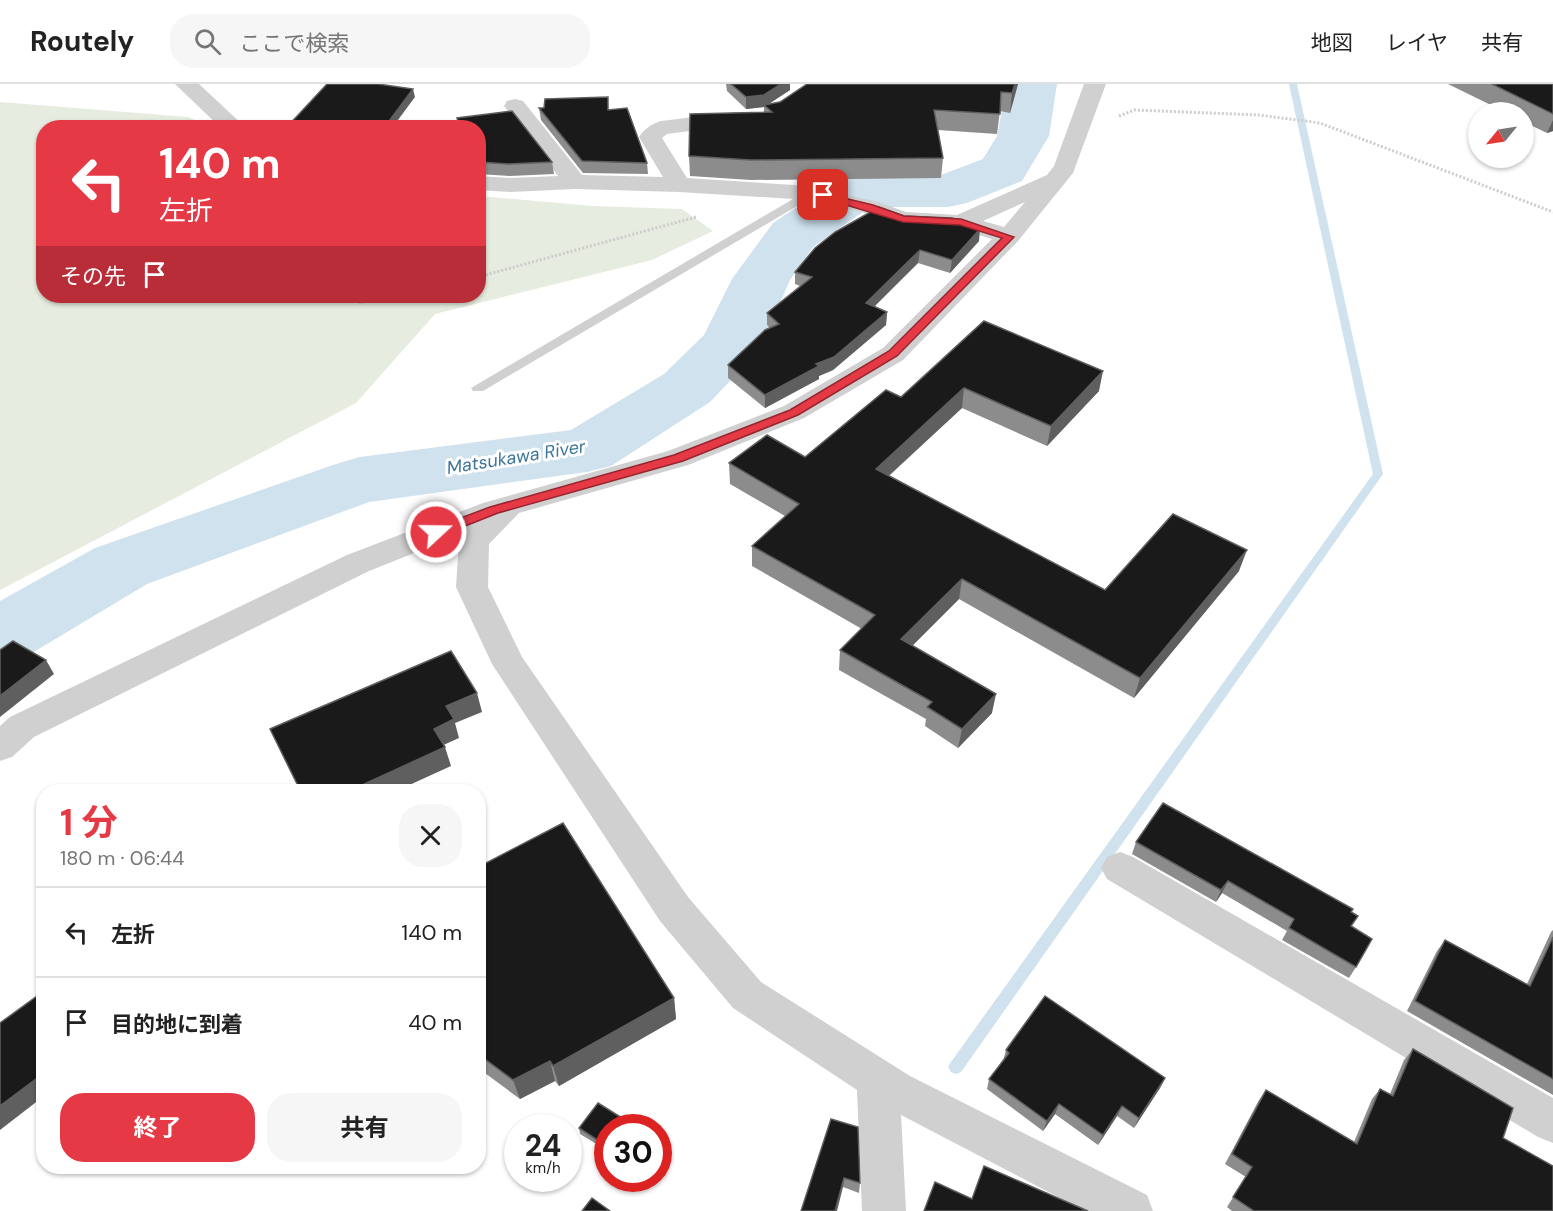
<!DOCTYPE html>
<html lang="ja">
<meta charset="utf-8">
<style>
body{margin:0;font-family:"DM Sans","Noto Sans JP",sans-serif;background:#f6f6f6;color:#222;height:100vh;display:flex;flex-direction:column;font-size:22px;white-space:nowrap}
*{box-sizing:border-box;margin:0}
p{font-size:20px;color:#767676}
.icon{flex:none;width:33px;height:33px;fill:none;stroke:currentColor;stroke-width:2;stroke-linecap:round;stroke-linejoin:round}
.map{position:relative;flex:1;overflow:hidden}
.sheet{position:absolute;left:36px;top:700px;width:450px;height:390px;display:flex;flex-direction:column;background:#fff;border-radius:24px;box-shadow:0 2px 4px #0004}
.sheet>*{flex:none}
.top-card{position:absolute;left:36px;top:36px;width:450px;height:183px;border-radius:24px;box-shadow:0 2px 4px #0004;background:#e63946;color:#fff;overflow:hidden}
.needle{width:39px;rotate:240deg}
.controls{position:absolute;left:1468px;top:18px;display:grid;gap:12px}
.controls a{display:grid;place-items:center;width:66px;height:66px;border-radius:50%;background:#fff;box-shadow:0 2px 4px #0004;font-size:30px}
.speed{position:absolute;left:504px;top:1030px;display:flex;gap:12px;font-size:30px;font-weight:700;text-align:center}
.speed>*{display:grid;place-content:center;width:78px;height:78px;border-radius:50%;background:#fff;box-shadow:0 2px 4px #0004;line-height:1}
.speed small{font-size:15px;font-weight:400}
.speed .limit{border:9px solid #d22;background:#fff;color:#111}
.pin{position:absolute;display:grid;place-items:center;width:51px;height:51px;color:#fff;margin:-26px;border-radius:12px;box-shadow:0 3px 9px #0006}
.me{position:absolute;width:66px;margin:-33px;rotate:69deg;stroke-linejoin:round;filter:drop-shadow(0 0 4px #0008)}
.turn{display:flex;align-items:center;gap:21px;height:126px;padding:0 24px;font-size:27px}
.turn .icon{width:78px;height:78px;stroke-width:2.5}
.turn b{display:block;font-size:42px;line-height:51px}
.then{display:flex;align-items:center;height:57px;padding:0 24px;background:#0003;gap:12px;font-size:22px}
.round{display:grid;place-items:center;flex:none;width:63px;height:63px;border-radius:24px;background:#f6f6f6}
.summary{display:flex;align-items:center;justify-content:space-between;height:102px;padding:0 24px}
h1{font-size:36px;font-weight:700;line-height:45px;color:#e63946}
.action{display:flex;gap:12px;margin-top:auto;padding:12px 24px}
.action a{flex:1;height:69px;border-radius:24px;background:#e63946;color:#fff;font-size:24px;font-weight:700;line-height:69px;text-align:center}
.action a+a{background:#f6f6f6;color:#222}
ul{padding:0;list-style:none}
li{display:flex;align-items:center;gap:18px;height:90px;padding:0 24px;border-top:2px solid #e0e0e0}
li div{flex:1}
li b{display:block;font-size:22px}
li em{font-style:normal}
header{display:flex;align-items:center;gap:36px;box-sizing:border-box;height:84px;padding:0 30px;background:#fff;border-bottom:2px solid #e0e0e0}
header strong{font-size:28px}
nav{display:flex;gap:33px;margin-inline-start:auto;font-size:21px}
.search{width:420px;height:54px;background:#f6f6f6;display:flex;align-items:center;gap:15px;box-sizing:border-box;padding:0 21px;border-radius:24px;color:#767676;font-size:22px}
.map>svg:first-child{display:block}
.green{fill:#e6ecdf}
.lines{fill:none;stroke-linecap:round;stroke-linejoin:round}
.stream{fill:#cfe2ee;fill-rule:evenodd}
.river{fill:#cfe2ee;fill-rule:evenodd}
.path{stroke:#cdcdcd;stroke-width:3;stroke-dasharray:2 2;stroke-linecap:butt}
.lane{fill:#d0d0d0;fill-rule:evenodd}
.street{fill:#d0d0d0;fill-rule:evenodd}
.wall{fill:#8c8c8c}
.shaded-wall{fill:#5f5f5f}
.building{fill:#1a1a1a;stroke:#5f5f5f;stroke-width:1.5}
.route{fill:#e63946;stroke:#96252e;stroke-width:1.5}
.labels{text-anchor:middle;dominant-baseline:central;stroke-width:6;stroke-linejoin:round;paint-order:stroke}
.water-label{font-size:18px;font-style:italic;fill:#3f7597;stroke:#fff}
</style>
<header>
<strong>Routely</strong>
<div class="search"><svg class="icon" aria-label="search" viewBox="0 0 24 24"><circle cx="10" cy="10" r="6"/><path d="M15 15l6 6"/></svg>ここで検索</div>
<nav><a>地図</a><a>レイヤ</a><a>共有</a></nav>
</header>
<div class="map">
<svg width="1553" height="1127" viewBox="0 0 1553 1127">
<rect width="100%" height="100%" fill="#fff"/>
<!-- green -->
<polygon class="green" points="0,18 188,33 212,43 44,44 44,212 478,212 479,112 592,122 682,125 713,147 652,176 435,230 356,319 0,506"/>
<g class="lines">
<!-- stream -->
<polygon class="stream" points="1289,0 1297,0 1383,390 961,988 956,990 951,988 948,983 951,978 1373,390"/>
<!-- river -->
<polygon class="river" points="1007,0 1057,0 1049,52 1022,97 967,119 948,123 870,123 813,163 790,196 762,260 753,273 710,318 611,382 587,388 369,418 147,500 27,572 0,580 0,517 95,464 336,380 360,373 571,346 664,290 704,251 732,195 773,139 839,95 858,91 941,91 983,75 997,52"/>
<!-- path -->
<g class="path">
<polyline points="1119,32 1134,26 1259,31 1320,39 1553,128"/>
<polyline points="478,193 696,133"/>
<polyline points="359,219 395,212"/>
</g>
<!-- lane -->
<polygon class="lane" points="810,105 814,106 814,112 483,307 473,307 471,304"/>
<!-- street -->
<g class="street">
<polygon points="175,0 199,0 246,44 221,44"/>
<path d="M1084,0H1106L1073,89L1018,157L903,276L804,334L688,381L519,429L489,460L488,503L522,573L688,813L761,898L910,992L1147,1111L1153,1127H1085L901,1031L906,1127H862L857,1006L733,924L660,837L492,580L456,503L459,456L462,450L369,487L34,653L12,673L0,677V642L10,633L347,471L483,419L668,367L784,322L883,264L992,155L959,145L903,142L862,128L810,116L679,108L575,105L510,108L478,106V92L510,94L558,92L504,22L507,17L515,15L523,17L582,91L663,93L639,53C644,45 651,40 661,37L735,28L743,30L746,35L743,40L667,50L662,54L687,94L810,102L878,118L906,128L957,131L1047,91L1054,82ZM1025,118L1004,143L983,137Z"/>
<polygon points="1120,768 1133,773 1553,1014 1553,1059 1538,1053 1107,795 1101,784 1107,773"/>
</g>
</g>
<!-- wall -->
<g class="wall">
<polygon points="726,0 790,0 790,6 767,21 780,18 807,0 1018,0 1010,29 1000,27 997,50 938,46 943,74 941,94 751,96 690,92 689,72 764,28 764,23 746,25 727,7"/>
<polygon points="1448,0 1553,0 1553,47 1547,49 1524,38 1524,28 1505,28"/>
<polygon points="539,24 609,26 647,79 648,90 583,89 541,36"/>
<polygon points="512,27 552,78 554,90 510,92 478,90 478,44 459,44 457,34"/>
<polygon points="979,157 950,189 918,179 874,222 887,228 886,241 833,286 819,292 819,295 765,324 728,294 728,281 770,244 767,241 767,229 800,202 795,200 795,188 815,164"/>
<polygon points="984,237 1099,307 1047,362 962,324 889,392 1105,506 1239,487 1134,614 959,515 912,562 992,629 958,664 925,642 926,635 839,586 840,566 862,545 752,482 752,462 785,432 730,400 729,379 805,373 901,313"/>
<polygon points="1136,758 1351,828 1351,842 1356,883 1349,894 1282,856 1287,847 1222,809 1216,818 1132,770"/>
<polygon points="478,787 674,914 676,935 559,1002 555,997 520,1015 478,984"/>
<polygon points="1553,846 1553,1011 1407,927 1437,867 1445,856 1527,900 1551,848"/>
<polygon points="1413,965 1503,1054 1553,1127 1232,1127 1227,1123 1246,1093 1225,1080 1259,1016 1266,1006 1354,1058 1372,1015 1380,1005 1390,1010 1404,976"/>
<polygon points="1006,966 1165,994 1160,1004 1134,1044 1117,1032 1098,1061 1055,1030 1043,1047 987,1005 989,995 1003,977"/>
<polygon points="630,1039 631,1044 608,1044 608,1067 580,1050 579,1044"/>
<polygon points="858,1043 860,1099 859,1109 843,1103 801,1127"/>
</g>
<!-- shaded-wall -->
<g class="shaded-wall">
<polygon points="781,0 790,0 790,6 764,23 746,25 746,13"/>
<polygon points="1015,0 1018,0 1010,29 1012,9"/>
<polygon points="413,5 415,13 392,44 384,44"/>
<polygon points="1553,36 1553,47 1547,49"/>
<polygon points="980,145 979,157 950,189 952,176"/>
<polygon points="920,166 918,179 865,232 866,219"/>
<polygon points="887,228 886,241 833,286 819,292 819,295 765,324 765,311 816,280"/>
<polygon points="1103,287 1099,307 1047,362 1051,342"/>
<polygon points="964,304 962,324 874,405 876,385"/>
<polygon points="1247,466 1239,487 1134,614 1140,594"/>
<polygon points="962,495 959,515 899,575 901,555"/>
<polygon points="46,576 54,590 0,633 0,612"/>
<polygon points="477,609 482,628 455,639 459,654 439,663 434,645 446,622"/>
<polygon points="996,610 992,629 958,664 962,645"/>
<polygon points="445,663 451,682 394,708 347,708"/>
<polygon points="1228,797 1222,809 1216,818 1221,806"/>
<polygon points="674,914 676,935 559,1002 553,982"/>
<polygon points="550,977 555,997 520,1015 513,996"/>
<polygon points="44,989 44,1012 0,1046 0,1022"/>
<polygon points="1165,994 1160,1004 1134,1044 1139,1034"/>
<polygon points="1059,1020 1055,1030 1043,1047 1047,1037"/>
<polygon points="1122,1022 1117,1032 1098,1061 1103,1051"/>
<polygon points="844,1094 843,1103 837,1127 835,1127"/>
</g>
<!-- building -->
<g class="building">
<polygon points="327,0 378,0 413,5 384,44 286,44"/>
<polygon points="731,0 781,0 764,11 746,13"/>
<polygon points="807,0 1015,0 1012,9 1001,8 1000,30 934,26 943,74 751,76 689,72 690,30 772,28 764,21 780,18"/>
<polygon points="1492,0 1553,0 1553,30"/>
<polygon points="608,13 608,26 627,24 647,79 582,77 539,24 544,24 545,15"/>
<polygon points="512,27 552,78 508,80 478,78 478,44 460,44 457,34"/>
<polygon points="879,123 904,132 952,134 980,145 952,176 920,166 866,219 887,228 834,273 816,280 819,282 765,311 728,281 765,246 779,240 767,229 812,193 795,188 815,164 835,148"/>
<polygon points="984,237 1103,287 1051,342 964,304 876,385 1105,506 1173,430 1247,466 1140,594 962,495 901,555 996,610 962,645 927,623 932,618 840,566 875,531 752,462 799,420 729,379 767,351 805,373 886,306 901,313"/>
<polygon points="13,557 46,576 0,612 0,566"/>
<polygon points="451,567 477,609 446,622 454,635 434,645 445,663 347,708 301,708 270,645"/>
<polygon points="1163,719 1353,825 1351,828 1358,832 1351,842 1372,855 1356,883 1289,844 1294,835 1228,797 1221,806 1136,758"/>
<polygon points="563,739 674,914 553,982 550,977 513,996 478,970 478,787 482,781"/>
<polygon points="1553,853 1553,995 1415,917 1445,856 1530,902"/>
<polygon points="44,907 44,989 0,1022 0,939"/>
<polygon points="1045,912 1165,994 1139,1034 1122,1022 1103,1051 1059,1020 1047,1037 989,995 1009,969 1006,966"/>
<polygon points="1413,965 1513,1024 1503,1054 1553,1082 1553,1127 1254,1127 1233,1113 1252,1083 1232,1070 1266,1006 1357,1060 1380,1005 1393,1012"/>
<polygon points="598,1019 630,1039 626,1044 608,1044 608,1063 579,1044"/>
<polygon points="831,1035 858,1043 860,1099 844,1094 835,1127 801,1127"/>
<polygon points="984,1082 1088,1127 924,1127 935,1098 972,1115"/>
<polygon points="592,1114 610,1127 582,1127"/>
</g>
<!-- route -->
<polygon class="route" points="819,108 873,121 904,132 961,135 1014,153 897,272 798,331 683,377 498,429 440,452 431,452 429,448 431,445 490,423 674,371 790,326 889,267 1002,154 960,141 903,138 819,113"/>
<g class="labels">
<!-- water labels -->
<g class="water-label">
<text transform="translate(516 373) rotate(-9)">Matsukawa River</text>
</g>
</g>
</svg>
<div class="controls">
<a><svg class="needle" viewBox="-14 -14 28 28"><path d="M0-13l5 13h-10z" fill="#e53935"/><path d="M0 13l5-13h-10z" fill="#767676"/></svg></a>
</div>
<div class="speed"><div>24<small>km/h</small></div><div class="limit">30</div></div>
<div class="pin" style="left:823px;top:111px;background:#d93025"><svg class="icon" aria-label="arrive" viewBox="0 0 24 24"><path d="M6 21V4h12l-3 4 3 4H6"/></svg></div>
<svg class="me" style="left:436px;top:448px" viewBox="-20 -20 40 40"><circle r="17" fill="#e63946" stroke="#fff" stroke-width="3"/><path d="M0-11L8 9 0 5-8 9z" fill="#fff"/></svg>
<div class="top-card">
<div class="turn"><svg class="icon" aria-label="left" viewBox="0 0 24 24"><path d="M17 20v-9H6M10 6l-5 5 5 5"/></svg><div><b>140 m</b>左折</div></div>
<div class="then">その先<svg class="icon" aria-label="arrive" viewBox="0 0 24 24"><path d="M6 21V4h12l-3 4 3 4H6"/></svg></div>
</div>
<section class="sheet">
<div class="summary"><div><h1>1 分</h1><p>180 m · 06:44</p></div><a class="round"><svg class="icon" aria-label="close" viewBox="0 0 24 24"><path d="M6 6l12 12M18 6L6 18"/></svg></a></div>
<ul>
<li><svg class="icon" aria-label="left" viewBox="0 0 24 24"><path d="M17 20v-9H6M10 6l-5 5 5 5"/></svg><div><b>左折</b></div><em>140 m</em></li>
<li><svg class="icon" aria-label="arrive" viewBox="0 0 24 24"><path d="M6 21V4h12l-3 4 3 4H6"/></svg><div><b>目的地に到着</b></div><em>40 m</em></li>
</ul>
<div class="action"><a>終了</a><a>共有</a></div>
</section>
</div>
